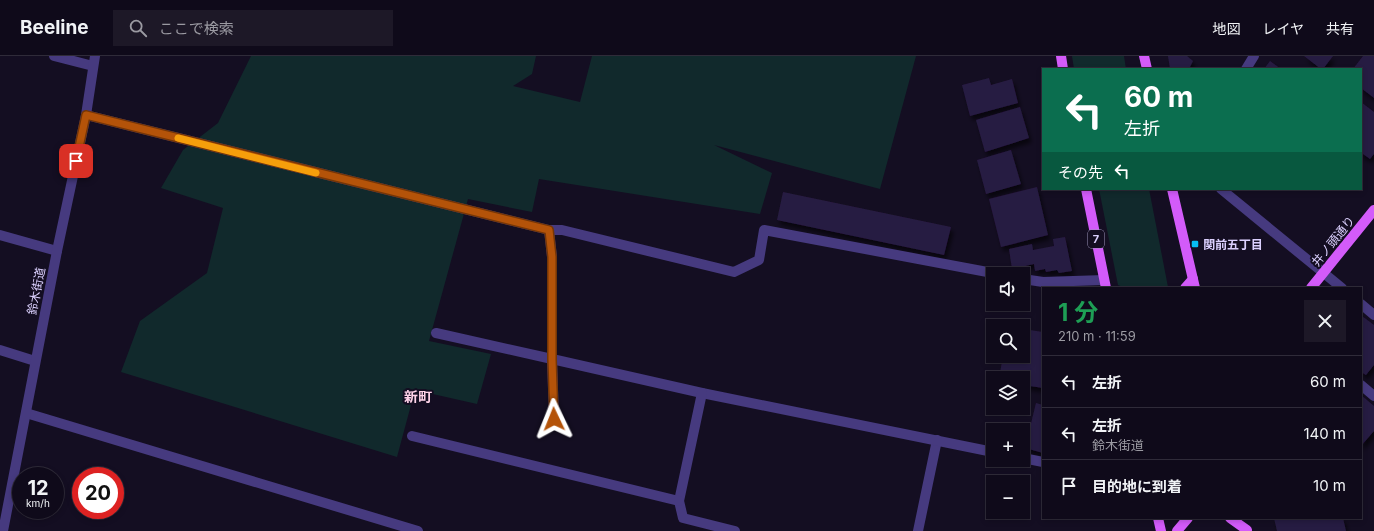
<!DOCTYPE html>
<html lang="ja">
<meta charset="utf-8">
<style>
body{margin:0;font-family:Inter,"Noto Sans JP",sans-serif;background:#1d1827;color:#f1f3f6;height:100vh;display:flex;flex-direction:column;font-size:15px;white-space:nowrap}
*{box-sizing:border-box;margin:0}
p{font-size:13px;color:#9b9aa2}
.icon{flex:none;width:22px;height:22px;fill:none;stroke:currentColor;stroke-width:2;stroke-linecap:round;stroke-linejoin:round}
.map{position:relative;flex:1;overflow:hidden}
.side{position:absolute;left:1042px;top:231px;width:320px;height:232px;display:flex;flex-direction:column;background:#0f0a1a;border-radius:0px;box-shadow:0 2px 6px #0003,0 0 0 1px #2f2b39}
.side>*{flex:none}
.hud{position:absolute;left:1042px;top:12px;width:320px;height:122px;border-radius:0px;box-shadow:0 2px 6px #0003,0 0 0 1px #2f2b39;background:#0b6e4f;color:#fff;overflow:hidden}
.fabs{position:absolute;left:986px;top:211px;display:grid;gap:8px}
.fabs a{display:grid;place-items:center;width:44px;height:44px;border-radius:0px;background:#0f0a1a;box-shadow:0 2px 6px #0003,0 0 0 1px #2f2b39;font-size:20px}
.speed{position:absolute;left:12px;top:411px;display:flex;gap:8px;font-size:20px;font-weight:700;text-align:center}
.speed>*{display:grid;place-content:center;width:52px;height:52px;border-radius:50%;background:#0f0a1a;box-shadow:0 2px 6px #0003,0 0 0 1px #2f2b39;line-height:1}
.speed small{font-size:10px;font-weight:400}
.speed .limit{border:6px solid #d22;background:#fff;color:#111}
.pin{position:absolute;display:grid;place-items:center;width:34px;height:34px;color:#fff;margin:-17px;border-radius:8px;box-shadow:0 2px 6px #0006}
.me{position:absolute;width:44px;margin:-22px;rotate:358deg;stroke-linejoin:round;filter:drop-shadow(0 0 3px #0008)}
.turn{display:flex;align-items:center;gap:14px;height:84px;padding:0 16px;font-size:18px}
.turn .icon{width:52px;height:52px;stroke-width:2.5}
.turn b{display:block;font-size:28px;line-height:34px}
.then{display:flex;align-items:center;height:38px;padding:0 16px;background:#0003;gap:8px;font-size:15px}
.round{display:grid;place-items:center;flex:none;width:42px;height:42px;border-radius:0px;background:#1d1827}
.overview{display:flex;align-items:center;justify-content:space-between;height:68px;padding:0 16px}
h1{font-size:24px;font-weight:700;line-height:30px;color:#1e9e55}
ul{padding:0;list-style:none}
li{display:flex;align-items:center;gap:12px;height:52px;padding:0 16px;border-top:1px solid #2f2b39}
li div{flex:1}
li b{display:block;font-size:15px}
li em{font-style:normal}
header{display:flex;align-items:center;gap:24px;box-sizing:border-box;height:56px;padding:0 20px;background:#0f0a1a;border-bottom:1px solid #2f2b39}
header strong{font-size:19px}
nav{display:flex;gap:22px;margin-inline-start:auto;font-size:14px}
.search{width:280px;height:36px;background:#1d1827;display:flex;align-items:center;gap:10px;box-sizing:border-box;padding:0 14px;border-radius:0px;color:#9b9aa2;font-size:15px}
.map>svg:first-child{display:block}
.green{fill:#11292c}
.building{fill:#281b42;filter:url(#shadow)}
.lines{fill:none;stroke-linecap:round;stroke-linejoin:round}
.lane{stroke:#463a7f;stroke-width:10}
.street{stroke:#463a7f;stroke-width:10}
.primary{stroke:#d35bfa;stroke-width:10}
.route-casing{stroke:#753606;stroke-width:10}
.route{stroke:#b45309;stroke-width:7}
.slow{stroke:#f59e0b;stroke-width:7}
.poi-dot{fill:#07bdf3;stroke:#140e22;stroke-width:1.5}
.labels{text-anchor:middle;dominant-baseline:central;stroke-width:4;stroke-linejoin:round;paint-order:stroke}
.shield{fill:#140e22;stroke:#9f96bc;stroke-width:1}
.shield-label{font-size:11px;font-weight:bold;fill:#dbd0fe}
.street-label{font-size:12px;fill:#dbd0fe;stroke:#140e22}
.poi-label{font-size:12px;font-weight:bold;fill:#dbd0fe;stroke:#140e22;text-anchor:start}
.quarter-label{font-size:14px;font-weight:bold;fill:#fed2e8;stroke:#140e22}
</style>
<header>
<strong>Beeline</strong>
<div class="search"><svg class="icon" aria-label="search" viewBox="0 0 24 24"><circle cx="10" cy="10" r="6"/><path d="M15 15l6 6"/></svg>ここで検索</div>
<nav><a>地図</a><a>レイヤ</a><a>共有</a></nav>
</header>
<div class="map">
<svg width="1374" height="475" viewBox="0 0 1374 475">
<defs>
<filter id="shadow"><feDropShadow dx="2.5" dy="4.5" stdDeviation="2" flood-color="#0009"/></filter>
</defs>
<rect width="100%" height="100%" fill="#140e22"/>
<!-- green -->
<g class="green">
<polygon points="251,0 536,0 532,18 513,30 580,46 592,0 916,0 880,133 714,89 772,117 760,158 539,123 532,156 468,143 429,285 491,298 477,348 415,334 397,401 121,316 140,265 207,217 223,152 161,132 183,94 218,67"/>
<polygon points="1072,0 1124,0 1126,13 1074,13"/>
<polygon points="1099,133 1149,133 1168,231 1163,232 1125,232 1118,229"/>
</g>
<!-- building -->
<g class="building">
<polygon points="1168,0 1187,0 1193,5 1189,13 1170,13"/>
<polygon points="1304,0 1333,0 1323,13 1321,13"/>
<polygon points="1363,0 1374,0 1374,42 1361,32 1361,13 1353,13"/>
<polygon points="1270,5 1281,13 1264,13"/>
<polygon points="989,22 991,29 1012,23 1018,47 970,60 962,29"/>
<polygon points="1361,46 1374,56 1374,98 1370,103 1363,98 1361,101"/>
<polygon points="1020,51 1029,82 985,96 976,64"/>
<polygon points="1011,94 1021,128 986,138 977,104"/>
<polygon points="1037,131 1048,179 1001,191 989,143"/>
<polygon points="783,136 951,171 944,199 777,164"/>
<polygon points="1065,181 1072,215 1059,217 1057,214 1046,216 1045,213 1035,215 1034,208 1012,213 1009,193 1032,188 1033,194 1054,190 1053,183"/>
<polygon points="1362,260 1374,269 1374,309 1366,319 1361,316 1361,261"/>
<polygon points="1023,273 1043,276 1043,332 1023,329 1023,322 999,322 1003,300 1023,300"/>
<polygon points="1361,339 1374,350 1374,375 1361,390"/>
<polygon points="1036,347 1043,349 1043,397 1025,392"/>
<polygon points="1274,462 1343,462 1346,475 1277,475"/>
</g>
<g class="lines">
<!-- lane -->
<g class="lane">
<polyline points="549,174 562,174 734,216 759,204 764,174 998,218"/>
<polyline points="1023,223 1043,226 1104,224"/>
<polyline points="0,294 35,305"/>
<polyline points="552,303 554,363"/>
<polyline points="1361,329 1374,340"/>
<polyline points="918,475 937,384"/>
</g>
<!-- street -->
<g class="street">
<polyline points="54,0 93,10"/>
<polyline points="1246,13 1254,0"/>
<polyline points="86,59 549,174 552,201 552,303 702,337 993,396"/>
<polyline points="1221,133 1342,232"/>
<polyline points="0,179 57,195"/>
<polyline points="1361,248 1374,259"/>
<polyline points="436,277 552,303"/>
<polyline points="702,337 679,445 683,462 735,475"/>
<polyline points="26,357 418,475"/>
<polyline points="412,380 679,445"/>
<polyline points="1023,402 1043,406"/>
<polyline points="3,475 57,195 86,59 95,0"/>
</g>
<!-- primary -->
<g class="primary">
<polyline points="1061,0 1063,13"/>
<polyline points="1144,0 1147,13"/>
<polyline points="1086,133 1106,232"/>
<polyline points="1172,133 1195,232"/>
<polyline points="1185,232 1193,223"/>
<polyline points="1311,232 1374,154"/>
<polyline points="1158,462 1161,475"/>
<polyline points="1230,462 1247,474"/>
<polyline points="1177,475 1188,462"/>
</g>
</g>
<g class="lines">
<!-- route casing -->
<g class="route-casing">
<polyline id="route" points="76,105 86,59 549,174 552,201 552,303 554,363"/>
</g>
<!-- route -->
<use href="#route" class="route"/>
<!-- slow -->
<polyline class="slow" points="178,82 316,117"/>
</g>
<!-- markers -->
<rect class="poi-dot" x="1191" y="184" width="8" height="8" rx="2"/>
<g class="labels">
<!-- shield labels -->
<rect class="shield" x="1088" y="174" width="16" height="18" rx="3"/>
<g class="shield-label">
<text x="1096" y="183">7</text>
</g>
<!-- street labels -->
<g class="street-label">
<text transform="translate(1333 185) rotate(-51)">井ノ頭通り</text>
<text transform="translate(36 235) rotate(-79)">鈴木街道</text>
</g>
<!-- poi labels -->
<g class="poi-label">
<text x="1203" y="188">関前五丁目</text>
</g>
<!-- quarter labels -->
<g class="quarter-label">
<text x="418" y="340">新町</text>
</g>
</g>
</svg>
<div class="fabs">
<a><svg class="icon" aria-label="sound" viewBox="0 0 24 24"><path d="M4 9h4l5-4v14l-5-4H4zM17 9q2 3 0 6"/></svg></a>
<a><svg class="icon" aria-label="search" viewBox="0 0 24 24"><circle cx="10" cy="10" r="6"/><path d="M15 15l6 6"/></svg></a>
<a><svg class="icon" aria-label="layers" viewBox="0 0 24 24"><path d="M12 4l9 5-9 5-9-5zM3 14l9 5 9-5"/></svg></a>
<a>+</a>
<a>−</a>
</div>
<div class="speed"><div>12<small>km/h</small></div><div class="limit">20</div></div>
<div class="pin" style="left:76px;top:105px;background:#d93025"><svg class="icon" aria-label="arrive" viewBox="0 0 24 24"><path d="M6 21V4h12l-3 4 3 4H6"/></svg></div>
<svg class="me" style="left:554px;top:363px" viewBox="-20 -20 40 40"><path d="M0-17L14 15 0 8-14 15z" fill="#b45309" stroke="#fff" stroke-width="4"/></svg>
<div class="hud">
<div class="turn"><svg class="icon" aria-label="left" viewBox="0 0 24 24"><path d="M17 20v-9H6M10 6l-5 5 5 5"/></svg><div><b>60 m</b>左折</div></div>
<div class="then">その先<svg class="icon" aria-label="left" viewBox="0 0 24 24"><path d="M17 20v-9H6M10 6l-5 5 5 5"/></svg></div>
</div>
<section class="side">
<div class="overview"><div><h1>1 分</h1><p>210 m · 11:59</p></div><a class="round"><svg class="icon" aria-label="close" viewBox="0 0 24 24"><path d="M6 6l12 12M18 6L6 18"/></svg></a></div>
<ul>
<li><svg class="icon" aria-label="left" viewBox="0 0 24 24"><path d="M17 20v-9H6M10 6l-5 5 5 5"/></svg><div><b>左折</b></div><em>60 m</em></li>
<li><svg class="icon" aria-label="left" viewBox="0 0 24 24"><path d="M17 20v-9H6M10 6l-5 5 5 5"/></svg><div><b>左折</b><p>鈴木街道</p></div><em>140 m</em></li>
<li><svg class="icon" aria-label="arrive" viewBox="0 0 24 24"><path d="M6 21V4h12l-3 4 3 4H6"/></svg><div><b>目的地に到着</b></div><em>10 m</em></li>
</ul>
</section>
</div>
